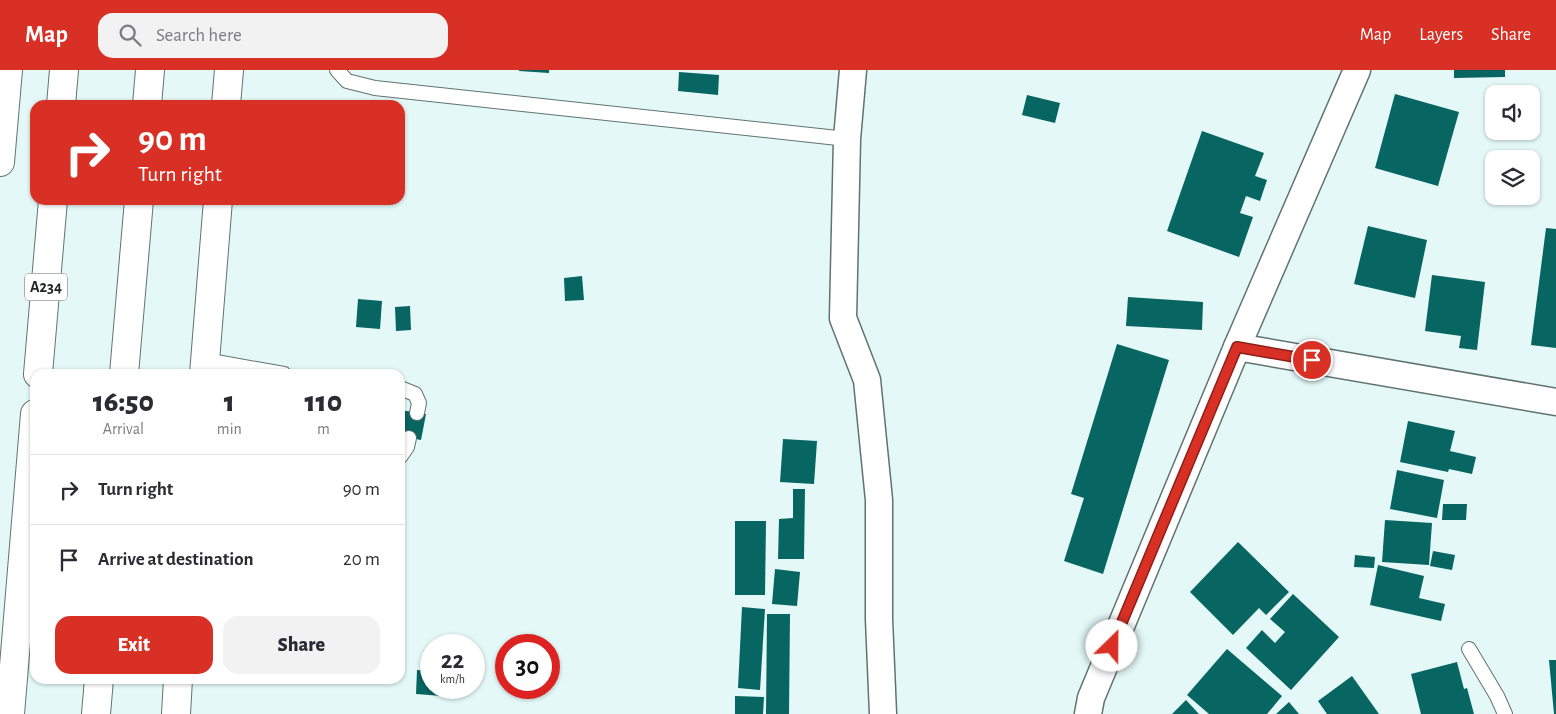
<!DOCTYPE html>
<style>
body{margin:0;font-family:"Alegreya Sans",sans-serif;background:#f2f2f3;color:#2b2b33;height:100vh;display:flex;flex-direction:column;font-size:19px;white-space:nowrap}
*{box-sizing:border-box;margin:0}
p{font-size:16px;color:#7c7c81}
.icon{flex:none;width:28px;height:28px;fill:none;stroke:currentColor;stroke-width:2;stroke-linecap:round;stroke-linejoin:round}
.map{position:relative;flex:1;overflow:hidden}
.panel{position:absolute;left:30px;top:299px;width:375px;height:315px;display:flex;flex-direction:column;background:#fff;border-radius:15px;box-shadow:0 1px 4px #0004}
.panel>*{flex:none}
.guide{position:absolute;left:30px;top:30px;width:375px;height:105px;border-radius:15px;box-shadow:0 1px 4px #0004;background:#d93025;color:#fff;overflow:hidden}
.controls{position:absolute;left:1485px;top:15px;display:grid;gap:10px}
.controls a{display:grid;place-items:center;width:55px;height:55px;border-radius:10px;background:#fff;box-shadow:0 1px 4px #0004;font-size:25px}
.speed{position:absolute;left:420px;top:564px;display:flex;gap:10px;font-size:25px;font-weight:700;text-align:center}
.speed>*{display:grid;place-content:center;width:65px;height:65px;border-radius:50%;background:#fff;box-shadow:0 1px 4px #0004;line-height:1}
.speed small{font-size:12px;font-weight:400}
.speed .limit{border:8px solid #d22;background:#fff;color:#111}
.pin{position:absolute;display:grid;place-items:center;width:42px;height:42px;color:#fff;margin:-21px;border:2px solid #fff;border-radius:50%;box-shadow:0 1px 5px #0007}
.me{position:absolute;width:55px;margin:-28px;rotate:23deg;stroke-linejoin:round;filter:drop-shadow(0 0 4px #0008)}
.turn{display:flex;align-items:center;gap:18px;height:105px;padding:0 25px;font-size:22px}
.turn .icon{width:65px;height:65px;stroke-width:2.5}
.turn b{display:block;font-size:35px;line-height:42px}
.eta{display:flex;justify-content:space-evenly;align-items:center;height:85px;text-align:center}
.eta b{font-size:30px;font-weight:800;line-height:35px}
.cta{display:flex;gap:10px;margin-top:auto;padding:10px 25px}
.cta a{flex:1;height:58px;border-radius:15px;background:#d93025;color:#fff;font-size:20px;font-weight:800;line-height:58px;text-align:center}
.cta a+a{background:#f2f2f3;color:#2b2b33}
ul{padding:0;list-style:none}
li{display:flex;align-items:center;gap:15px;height:70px;padding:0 25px;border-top:1px solid #e1e1e2}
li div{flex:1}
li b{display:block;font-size:19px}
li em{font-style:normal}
header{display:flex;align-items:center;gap:30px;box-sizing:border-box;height:70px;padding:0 25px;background:#d93025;color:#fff}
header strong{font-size:24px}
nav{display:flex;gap:28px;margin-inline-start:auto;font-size:18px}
.search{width:350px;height:45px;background:#f2f2f3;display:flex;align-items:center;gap:12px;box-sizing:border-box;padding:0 18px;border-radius:15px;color:#7c7c81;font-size:19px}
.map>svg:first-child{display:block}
.building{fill:#076562}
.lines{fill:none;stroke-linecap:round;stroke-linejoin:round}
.service-casing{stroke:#607371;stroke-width:16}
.minor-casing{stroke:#607371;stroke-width:29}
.trunk-casing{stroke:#607371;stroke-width:30}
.motorway-casing{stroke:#607371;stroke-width:30}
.service{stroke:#fff;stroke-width:14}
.minor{stroke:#fff;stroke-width:26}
.trunk{stroke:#fff;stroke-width:28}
.motorway{stroke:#fff;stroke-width:28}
.route-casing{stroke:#8d1f18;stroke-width:12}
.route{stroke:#d93025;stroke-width:9}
.labels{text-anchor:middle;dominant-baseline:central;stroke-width:5;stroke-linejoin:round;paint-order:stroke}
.shield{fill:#fff;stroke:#626867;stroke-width:1}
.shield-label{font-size:16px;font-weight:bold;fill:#1f2726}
</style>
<header>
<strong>Map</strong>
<div class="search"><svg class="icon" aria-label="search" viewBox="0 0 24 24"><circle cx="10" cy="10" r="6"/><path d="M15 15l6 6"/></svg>Search here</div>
<nav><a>Map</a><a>Layers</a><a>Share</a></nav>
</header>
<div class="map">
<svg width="1556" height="644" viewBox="0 0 1556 644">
<rect width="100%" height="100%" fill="#e3f8f7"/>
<!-- building -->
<g class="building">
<polygon points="519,0 549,0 549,3 519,1"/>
<polygon points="1454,0 1505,0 1505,7 1454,8"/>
<polygon points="679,2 719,5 718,25 678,21"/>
<polygon points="1395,24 1459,42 1438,116 1375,98"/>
<polygon points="1027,25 1060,33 1055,53 1022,45"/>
<polygon points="1202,61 1264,83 1255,106 1267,110 1260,131 1246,126 1240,143 1253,147 1239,187 1167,161"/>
<polygon points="1368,156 1427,170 1415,228 1354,214"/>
<polygon points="1546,158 1556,159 1556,278 1531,275"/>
<polygon points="1432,205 1485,212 1477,280 1459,278 1461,266 1425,261"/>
<polygon points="582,206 584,230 565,231 564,208"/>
<polygon points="1128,227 1203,232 1202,260 1126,256"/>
<polygon points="358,229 382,231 380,259 356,257"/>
<polygon points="410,236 411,260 396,261 395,237"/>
<polygon points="1117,274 1169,290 1103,504 1064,491 1084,428 1071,424"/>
<polygon points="400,340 426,344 421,370 400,366"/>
<polygon points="1408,351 1455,361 1450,381 1476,387 1472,404 1449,399 1448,402 1400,392"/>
<polygon points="783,369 817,371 814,414 780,412"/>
<polygon points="1397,400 1444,410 1437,448 1390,439"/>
<polygon points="793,419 805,419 804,489 778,489 779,449 793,448"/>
<polygon points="1443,434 1467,434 1466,450 1442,450"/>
<polygon points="1385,450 1432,453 1429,495 1382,492"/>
<polygon points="735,451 766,451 765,525 735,525"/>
<polygon points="1238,472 1289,522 1266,545 1259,538 1233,565 1190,522"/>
<polygon points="1433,481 1455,485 1452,500 1430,496"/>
<polygon points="1355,485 1375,487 1374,498 1354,497"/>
<polygon points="1378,495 1424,506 1419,528 1445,534 1441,551 1370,535"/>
<polygon points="775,499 800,502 797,536 772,534"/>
<polygon points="1293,524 1339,567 1291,620 1246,578 1262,560 1275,573 1285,562 1270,549"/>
<polygon points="742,537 765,539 760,620 738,618"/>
<polygon points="767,544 790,544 789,644 766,644"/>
<polygon points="1227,579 1282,626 1267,644 1209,644 1187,625"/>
<polygon points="1549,590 1556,590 1556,644 1554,644"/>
<polygon points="1457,592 1464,619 1467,618 1474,644 1421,644 1411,604"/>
<polygon points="417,600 431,601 431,618 442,618 442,626 416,624"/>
<polygon points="1352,606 1379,644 1327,644 1318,631"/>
<polygon points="735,626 764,627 763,644 735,644"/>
<polygon points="1186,630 1199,644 1172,644"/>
<polygon points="1289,632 1299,644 1276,644"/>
</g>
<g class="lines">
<!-- service casing -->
<g class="service-casing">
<g id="service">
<polyline points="337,0 347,11 375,18 847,69"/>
<polyline points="205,290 284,304"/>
<polyline points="400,318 415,324 419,333 417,343"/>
<polyline points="400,387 407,377 409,368"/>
<polyline points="1469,579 1497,626 1505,644"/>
</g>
</g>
<!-- minor casing -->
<g class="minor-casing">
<g id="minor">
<polyline points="853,0 847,69 843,248 867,310 879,430 879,549 883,644"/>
<polyline points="1237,277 1556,332"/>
<polyline points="1088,644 1091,628 1237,277 1357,0"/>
</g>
</g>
<!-- trunk casing -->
<g class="trunk-casing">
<g id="trunk">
<polyline points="226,35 229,0"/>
<polyline points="0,92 8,0"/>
<polyline points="204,304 218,130"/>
<polyline points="176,644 178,609"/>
</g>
</g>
<!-- motorway casing -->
<g class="motorway-casing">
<g id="motorway">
<polyline points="61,35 64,0"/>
<polyline points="147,35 150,0"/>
<polyline points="38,304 53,130"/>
<polyline points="124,304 139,130"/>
<polyline points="10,644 35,344"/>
<polyline points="96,644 99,609"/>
</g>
</g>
<!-- service -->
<use href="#service" class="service"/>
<!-- minor -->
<use href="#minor" class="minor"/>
<!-- trunk -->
<use href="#trunk" class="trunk"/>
<!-- motorway -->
<use href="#motorway" class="motorway"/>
</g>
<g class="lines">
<!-- route casing -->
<g class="route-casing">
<polyline id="route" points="1112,576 1237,277 1312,290"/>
</g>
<!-- route -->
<use href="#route" class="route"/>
</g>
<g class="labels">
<!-- shield labels -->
<rect class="shield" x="25" y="203.5" width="42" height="27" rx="4"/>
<g class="shield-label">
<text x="46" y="217">A234</text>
</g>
</g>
</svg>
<div class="controls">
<a><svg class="icon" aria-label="sound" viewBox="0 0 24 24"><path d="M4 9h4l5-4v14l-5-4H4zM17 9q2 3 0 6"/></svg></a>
<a><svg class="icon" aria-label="layers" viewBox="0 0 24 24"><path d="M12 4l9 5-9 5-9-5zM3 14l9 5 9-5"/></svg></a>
</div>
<div class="speed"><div>22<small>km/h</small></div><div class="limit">30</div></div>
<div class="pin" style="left:1312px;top:290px;background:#d93025"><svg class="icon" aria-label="arrive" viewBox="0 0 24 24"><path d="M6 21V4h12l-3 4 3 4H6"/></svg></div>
<svg class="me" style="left:1112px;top:576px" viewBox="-20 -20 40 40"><circle r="19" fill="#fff"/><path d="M0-13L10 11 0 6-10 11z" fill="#d93025"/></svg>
<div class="guide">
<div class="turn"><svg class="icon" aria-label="right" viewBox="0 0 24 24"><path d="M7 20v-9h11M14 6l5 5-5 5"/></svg><div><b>90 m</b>Turn right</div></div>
</div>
<section class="panel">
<div class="eta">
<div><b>16:50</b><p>Arrival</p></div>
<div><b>1</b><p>min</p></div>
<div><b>110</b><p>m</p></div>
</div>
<ul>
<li><svg class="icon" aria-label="right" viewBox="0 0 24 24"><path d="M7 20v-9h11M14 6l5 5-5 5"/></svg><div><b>Turn right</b></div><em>90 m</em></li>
<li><svg class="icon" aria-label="arrive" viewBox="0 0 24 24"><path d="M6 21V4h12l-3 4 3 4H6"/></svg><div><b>Arrive at destination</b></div><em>20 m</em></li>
</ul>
<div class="cta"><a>Exit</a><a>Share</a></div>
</section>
</div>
